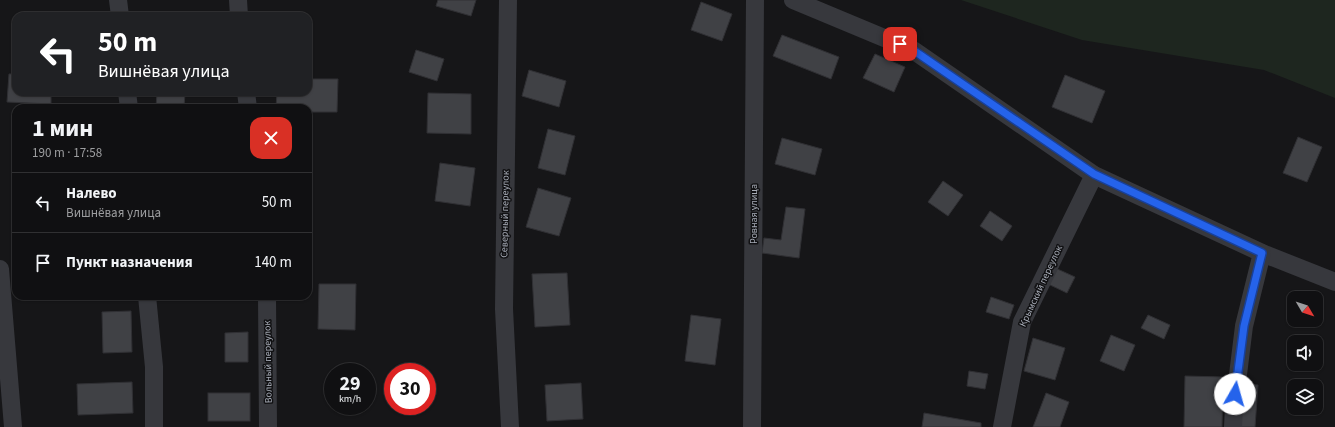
<!DOCTYPE html>
<html lang="ru">
<meta charset="utf-8">
<style>
body{margin:0;font-family:"Source Sans 3",sans-serif;background:#19191b;color:#f1f3f6;height:100vh;display:flex;flex-direction:column;font-size:15px;white-space:nowrap}
*{box-sizing:border-box;margin:0}
p{font-size:13px;color:#9c9d9f}
.icon{flex:none;width:22px;height:22px;fill:none;stroke:currentColor;stroke-width:2;stroke-linecap:round;stroke-linejoin:round}
.map{position:relative;flex:1;overflow:hidden}
.sheet{position:absolute;left:12px;top:104px;width:300px;height:196px;display:flex;flex-direction:column;background:#101012;border-radius:12px;box-shadow:0 1px 3px #0004,0 0 0 1px #303032}
.sheet>*{flex:none}
.top-card{position:absolute;left:12px;top:12px;width:300px;height:84px;border-radius:12px;box-shadow:0 1px 3px #0004,0 0 0 1px #303032;background:#202124;color:#fff;overflow:hidden}
.needle{width:26px;rotate:129deg}
.buttons{position:absolute;left:1287px;top:291px;display:grid;gap:8px}
.buttons a{display:grid;place-items:center;width:36px;height:36px;border-radius:8px;background:#101012;box-shadow:0 1px 3px #0004,0 0 0 1px #303032;font-size:20px}
.speed{position:absolute;left:324px;top:363px;display:flex;gap:8px;font-size:20px;font-weight:700;text-align:center}
.speed>*{display:grid;place-content:center;width:52px;height:52px;border-radius:50%;background:#101012;box-shadow:0 1px 3px #0004,0 0 0 1px #303032;line-height:1}
.speed small{font-size:10px;font-weight:400}
.speed .limit{border:6px solid #d22;background:#fff;color:#111}
.pin{position:absolute;display:grid;place-items:center;width:34px;height:34px;color:#fff;margin:-17px;border-radius:8px;box-shadow:0 2px 6px #0006}
.me{position:absolute;width:44px;margin:-22px;rotate:7deg;stroke-linejoin:round;filter:drop-shadow(0 0 3px #0008)}
.turn{display:flex;align-items:center;gap:14px;height:84px;padding:0 20px;font-size:18px}
.turn .icon{width:52px;height:52px;stroke-width:2.5}
.turn b{display:block;font-size:28px;line-height:34px}
.round{display:grid;place-items:center;flex:none;width:42px;height:42px;border-radius:12px;background:#19191b}
.headline{display:flex;align-items:center;justify-content:space-between;height:68px;padding:0 20px}
h1{font-size:24px;font-weight:700;line-height:30px}
ul{padding:0;list-style:none}
li{display:flex;align-items:center;gap:12px;height:60px;padding:0 20px;border-top:1px solid #303032}
li div{flex:1}
li b{display:block;font-size:15px}
li em{font-style:normal}
.map>svg:first-child{display:block}
.green{fill:#1e261f}
.building{fill:#404145;stroke:#303034}
.lines{fill:none;stroke-linecap:round;stroke-linejoin:round}
.street{stroke:#37383d;stroke-width:18}
.route-casing{stroke:#184099;stroke-width:10}
.route{stroke:#2563eb;stroke-width:7}
.labels{text-anchor:middle;dominant-baseline:central;stroke-width:3;stroke-linejoin:round;paint-order:stroke}
.street-label{font-size:10px;fill:#a8adb8;stroke:#111113}
</style>
<div class="map">
<svg width="1335" height="427" viewBox="0 0 1335 427">
<rect width="100%" height="100%" fill="#161618"/>
<!-- green -->
<polygon class="green" points="961,0 1335,0 1335,98 1264,70 1082,40"/>
<!-- building -->
<g class="building">
<polygon points="438,0 476,0 471,16 436,6"/>
<polygon points="701,2 732,14 722,41 691,30"/>
<polygon points="40,12 58,16 39,16"/>
<polygon points="210,12 211,16 173,16"/>
<polygon points="782,35 839,57 831,79 773,56"/>
<polygon points="416,50 444,59 437,81 409,72"/>
<polygon points="875,54 905,67 894,92 863,78"/>
<polygon points="529,70 566,81 559,107 522,96"/>
<polygon points="9,74 16,74 16,92 51,92 51,104 7,102"/>
<polygon points="1065,75 1105,91 1092,123 1052,107"/>
<polygon points="308,79 338,79 337,112 308,112 308,108 276,108 277,92 308,92"/>
<polygon points="157,92 185,92 184,108 156,108"/>
<polygon points="428,93 471,94 471,134 427,133"/>
<polygon points="548,129 575,136 565,175 538,168"/>
<polygon points="1298,137 1322,147 1307,182 1283,173"/>
<polygon points="782,138 822,149 815,175 775,164"/>
<polygon points="440,163 475,168 470,206 435,201"/>
<polygon points="943,181 963,195 948,216 928,202"/>
<polygon points="538,188 571,198 559,236 526,227"/>
<polygon points="786,207 805,209 799,258 762,253 764,238 781,240"/>
<polygon points="990,211 1012,226 1002,241 980,226"/>
<polygon points="1053,267 1075,277 1067,293 1046,283"/>
<polygon points="567,273 570,325 535,327 532,274"/>
<polygon points="319,284 356,284 355,330 318,329"/>
<polygon points="991,297 1014,305 1009,319 986,312"/>
<polygon points="131,311 132,352 103,353 102,312"/>
<polygon points="691,315 721,319 715,365 685,361"/>
<polygon points="1148,315 1170,325 1164,339 1141,328"/>
<polygon points="248,332 248,362 225,362 225,333"/>
<polygon points="1111,335 1135,345 1124,371 1100,361"/>
<polygon points="1033,338 1065,348 1055,380 1024,371"/>
<polygon points="969,371 988,374 985,389 967,386"/>
<polygon points="1185,376 1223,377 1222,427 1184,427"/>
<polygon points="132,382 133,413 78,415 77,384"/>
<polygon points="581,383 583,419 547,421 545,385"/>
<polygon points="1241,384 1258,385 1255,427 1238,427"/>
<rect x="208" y="393" width="42" height="28"/>
<polygon points="1046,393 1069,402 1060,427 1033,427"/>
<polygon points="924,413 981,423 981,427 922,427"/>
</g>
<g class="lines">
<!-- street -->
<g class="street">
<polyline points="118,0 120,16"/>
<polyline points="238,0 239,16"/>
<polyline points="508,0 504,309 510,427"/>
<polyline points="793,0 913,50 1094,175 1262,253 1335,282"/>
<polyline points="127,92 129,108"/>
<polyline points="246,92 248,108"/>
<polyline points="0,269 13,427"/>
<polyline points="147,296 154,367 154,427"/>
<polyline points="267,296 268,427"/>
<polyline points="752,427 755,0"/>
<polyline points="1002,427 1022,322 1094,175"/>
<polyline points="1233,427 1234,407 1244,326 1262,253"/>
</g>
</g>
<g class="lines">
<!-- route casing -->
<g class="route-casing">
<polyline id="route" points="900,44 913,50 1094,174 1262,253 1244,326 1235,394"/>
</g>
<!-- route -->
<use href="#route" class="route"/>
</g>
<g class="labels">
<!-- street labels -->
<g class="street-label">
<text transform="translate(505 214) rotate(-89)">Северный переулок</text>
<text transform="translate(754 214) rotate(-90)">Ровная улица</text>
<text transform="translate(1041 286) rotate(-65)">Крымский переулок</text>
<text transform="translate(268 362) rotate(-91)">Вольный переулок</text>
</g>
</g>
</svg>
<div class="buttons">
<a><svg class="needle" viewBox="-14 -14 28 28"><path d="M0-13l5 13h-10z" fill="#e53935"/><path d="M0 13l5-13h-10z" fill="#9c9d9f"/></svg></a>
<a><svg class="icon" aria-label="sound" viewBox="0 0 24 24"><path d="M4 9h4l5-4v14l-5-4H4zM17 9q2 3 0 6"/></svg></a>
<a><svg class="icon" aria-label="layers" viewBox="0 0 24 24"><path d="M12 4l9 5-9 5-9-5zM3 14l9 5 9-5"/></svg></a>
</div>
<div class="speed"><div>29<small>km/h</small></div><div class="limit">30</div></div>
<div class="pin" style="left:900px;top:44px;background:#d93025"><svg class="icon" aria-label="arrive" viewBox="0 0 24 24"><path d="M6 21V4h12l-3 4 3 4H6"/></svg></div>
<svg class="me" style="left:1235px;top:394px" viewBox="-20 -20 40 40"><circle r="19" fill="#fff"/><path d="M0-13L10 11 0 6-10 11z" fill="#2563eb"/></svg>
<div class="top-card">
<div class="turn"><svg class="icon" aria-label="left" viewBox="0 0 24 24"><path d="M17 20v-9H6M10 6l-5 5 5 5"/></svg><div><b>50 m</b>Вишнёвая улица</div></div>
</div>
<section class="sheet">
<div class="headline"><div><h1>1 мин</h1><p>190 m · 17:58</p></div><a class="round" style="background:#d93025;color:#fff"><svg class="icon" aria-label="close" viewBox="0 0 24 24"><path d="M6 6l12 12M18 6L6 18"/></svg></a></div>
<ul>
<li><svg class="icon" aria-label="left" viewBox="0 0 24 24"><path d="M17 20v-9H6M10 6l-5 5 5 5"/></svg><div><b>Налево</b><p>Вишнёвая улица</p></div><em>50 m</em></li>
<li><svg class="icon" aria-label="arrive" viewBox="0 0 24 24"><path d="M6 21V4h12l-3 4 3 4H6"/></svg><div><b>Пункт назначения</b></div><em>140 m</em></li>
</ul>
</section>
</div>
